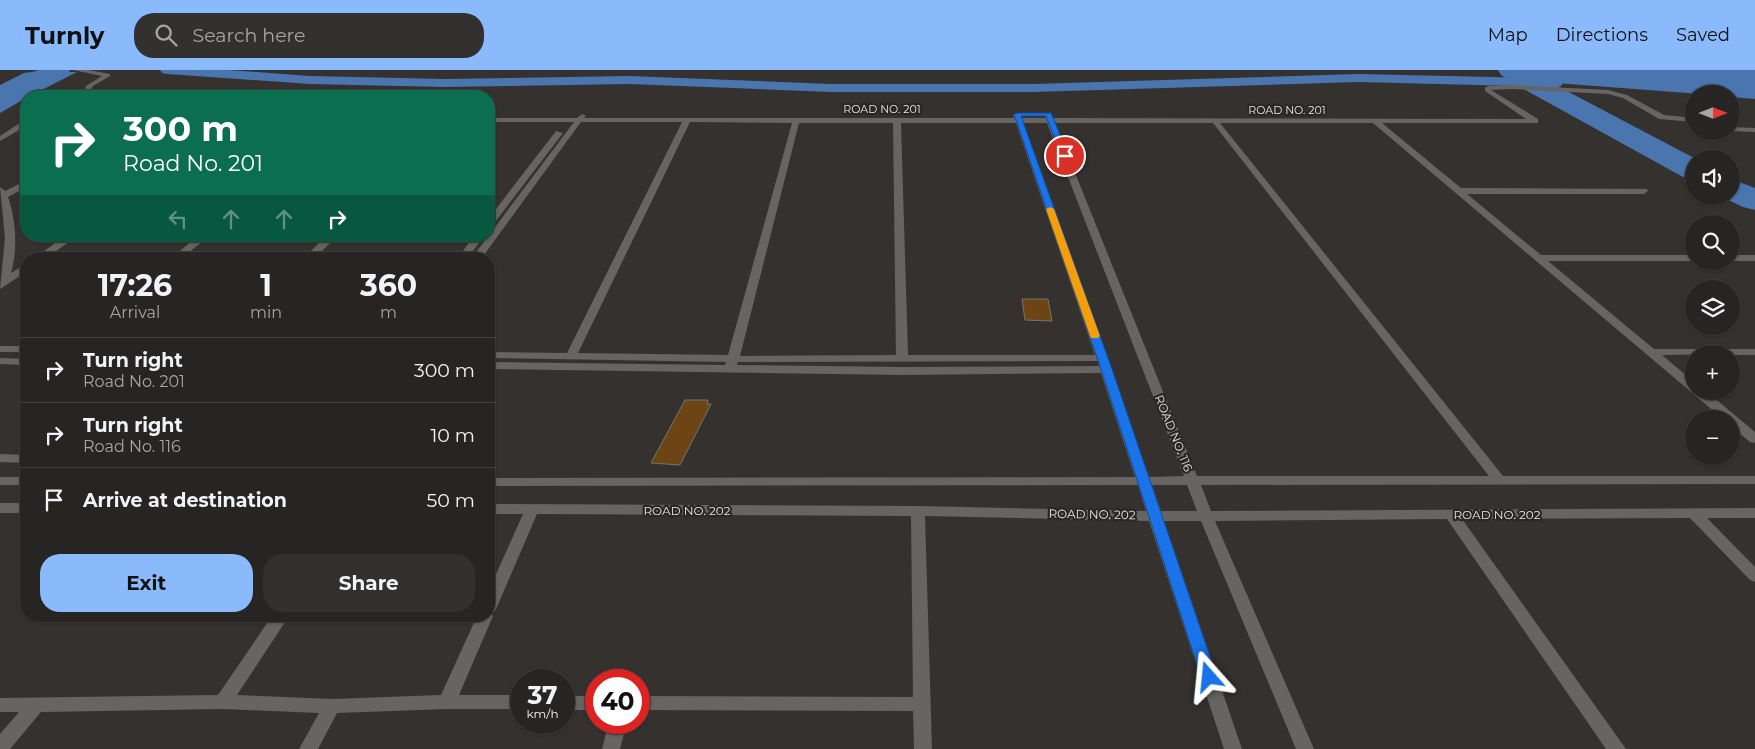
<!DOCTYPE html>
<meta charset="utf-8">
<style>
body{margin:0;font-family:Montserrat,sans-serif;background:#333130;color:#f1f3f6;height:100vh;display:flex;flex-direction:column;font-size:19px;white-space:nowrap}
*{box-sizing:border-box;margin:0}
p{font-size:16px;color:#a4a5a6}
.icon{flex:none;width:28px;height:28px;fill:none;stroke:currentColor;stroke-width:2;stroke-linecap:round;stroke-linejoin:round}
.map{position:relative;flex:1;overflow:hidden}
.details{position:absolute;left:20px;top:182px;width:475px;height:370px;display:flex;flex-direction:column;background:#272523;border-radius:20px;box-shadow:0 1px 4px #0004,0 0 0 1px #434241}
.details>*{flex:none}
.top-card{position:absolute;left:20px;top:20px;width:475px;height:152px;border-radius:20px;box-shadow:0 1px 4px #0004,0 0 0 1px #434241;background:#0b6e4f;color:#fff;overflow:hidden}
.needle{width:32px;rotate:90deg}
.tools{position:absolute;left:1685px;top:15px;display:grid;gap:10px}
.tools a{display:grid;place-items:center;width:55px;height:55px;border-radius:50%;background:#272523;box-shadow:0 1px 4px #0004,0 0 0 1px #434241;font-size:25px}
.speed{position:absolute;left:510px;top:599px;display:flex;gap:10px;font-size:25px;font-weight:700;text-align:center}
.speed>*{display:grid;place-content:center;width:65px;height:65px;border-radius:50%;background:#272523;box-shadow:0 1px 4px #0004,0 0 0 1px #434241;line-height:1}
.speed small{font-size:12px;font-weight:400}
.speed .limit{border:8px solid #d22;background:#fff;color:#111}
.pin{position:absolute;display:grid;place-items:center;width:42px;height:42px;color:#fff;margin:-21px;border:2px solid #fff;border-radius:50%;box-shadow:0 1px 5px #0007}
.me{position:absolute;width:55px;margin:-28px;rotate:342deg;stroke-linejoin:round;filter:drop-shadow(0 0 4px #0008)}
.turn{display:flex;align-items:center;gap:18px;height:105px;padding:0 20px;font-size:22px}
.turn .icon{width:65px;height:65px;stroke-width:2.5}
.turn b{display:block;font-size:35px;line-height:42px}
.lanes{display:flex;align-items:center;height:48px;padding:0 20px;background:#0003;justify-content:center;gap:25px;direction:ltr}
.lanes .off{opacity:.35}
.eta{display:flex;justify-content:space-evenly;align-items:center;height:85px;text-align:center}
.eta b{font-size:30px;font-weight:700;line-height:35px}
.primary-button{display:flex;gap:10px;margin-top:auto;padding:10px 20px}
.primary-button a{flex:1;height:58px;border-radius:20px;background:#8abafc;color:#111;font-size:20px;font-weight:700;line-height:58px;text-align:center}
.primary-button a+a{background:#333130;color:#f1f3f6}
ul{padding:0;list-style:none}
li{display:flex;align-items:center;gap:15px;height:65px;padding:0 20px;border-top:1px solid #434241}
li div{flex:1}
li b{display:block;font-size:19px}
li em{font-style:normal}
header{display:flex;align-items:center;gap:30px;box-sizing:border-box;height:70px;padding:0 25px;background:#8abafc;color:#111}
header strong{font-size:24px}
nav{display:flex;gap:28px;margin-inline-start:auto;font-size:18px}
.search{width:350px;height:45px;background:#333130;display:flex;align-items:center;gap:12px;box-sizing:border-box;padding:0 18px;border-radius:20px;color:#a4a5a6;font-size:19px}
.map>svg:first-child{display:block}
.water{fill:#4a75af}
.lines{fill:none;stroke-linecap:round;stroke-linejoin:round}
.canal{fill:#4a75af;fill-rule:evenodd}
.river{fill:#4a75af;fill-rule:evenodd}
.building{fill:#6d4514;stroke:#777471}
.minor{fill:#666563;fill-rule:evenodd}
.route{fill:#1a73e8;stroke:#114b97}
.slow{fill:#f59e0b}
.labels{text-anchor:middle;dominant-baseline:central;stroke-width:4.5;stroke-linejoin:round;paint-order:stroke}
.far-street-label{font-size:11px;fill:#e6e4e2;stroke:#2a2725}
.street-label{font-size:12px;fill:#e6e4e2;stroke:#2a2725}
</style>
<header>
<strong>Turnly</strong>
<div class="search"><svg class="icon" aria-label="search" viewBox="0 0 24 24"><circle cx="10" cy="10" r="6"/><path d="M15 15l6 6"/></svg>Search here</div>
<nav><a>Map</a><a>Directions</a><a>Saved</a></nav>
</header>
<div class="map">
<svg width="1755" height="679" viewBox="0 0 1755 679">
<rect width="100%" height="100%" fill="#34312f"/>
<!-- water -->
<g class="water">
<polygon points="1533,0 1755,0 1755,29 1731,27 1731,24 1700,24 1556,13"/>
<polygon points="38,1 77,2 30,26 26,26 26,28 0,43 0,15 24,3"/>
</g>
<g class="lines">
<!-- canal -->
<polygon class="canal" points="160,0 229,0 310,6 445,9 630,6 831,14 1033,14 1358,4 1537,8 1526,0 1543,0 1563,13 1561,16 1556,17 1358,12 1033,22 831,22 630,14 445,17 310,14 167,4 162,3"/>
<!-- river -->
<g class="river">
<polygon points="38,0 70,0 67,5 9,33 0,35 0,17"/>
<polygon points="1498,0 1527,0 1696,89 1694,89 1694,109 1683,107 1520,17 1501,5"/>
<polygon points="1731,109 1755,118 1755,140 1743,137 1720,126 1731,126"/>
</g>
</g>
<!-- building -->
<g class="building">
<polygon points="1022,229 1048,229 1052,251 1025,250"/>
<polygon points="685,330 708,330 707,334 711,334 680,395 651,393"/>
</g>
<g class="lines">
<!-- minor -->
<g class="minor">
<polygon points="73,0 89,0 110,4 110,6 93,16 89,22 119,21 134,26 83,25 86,16 102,6"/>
<path d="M1512,15L1608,20L1627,25L1664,45L1694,48V52L1659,49L1623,28L1608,24L1512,19L1491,20L1538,49V53H1382L1461,118L1647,119L1648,121L1644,124H1467L1541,185H1694V191H1548L1654,279H1755V285H1731V284L1662,285L1694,312V321H1706L1755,362V373L1750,372L1731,356V349H1723L1373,53H1220L1503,406H1755V414L1201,415L1211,441L1755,438V448H1707L1755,497V512L1750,510L1690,448L1462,449L1626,679H1606L1447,449L1215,451L1314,679H1296L1201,451H1164L1242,679H1224L1149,451L925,446L932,679H914L913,641L639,640V626L913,627L911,446L537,444L497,537L495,541L491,542L493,546L459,625H521V639H447L337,643L318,679H299L319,643L223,639L41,642L10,679H0V664L19,642H0V628L218,625L272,546H289L237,625L332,629L441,625L477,546H489V520L523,444H489V434L918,436L1146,441L1138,415L489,416V408L1135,407L1101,303L902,305L489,299V292L725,295L726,292L489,288V282L567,283L682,52H581L481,189H471L574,52H489V48H577L582,44L586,46L584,48H1014L1013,45L1017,43H1020L1022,48H1046L1044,45L1048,43L1053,48L1526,49L1485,21V18L1488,16ZM690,52L792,53L728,285L578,283ZM799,53H893L896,285L740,286ZM901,53H1016L1095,285H908ZM1023,53H1047L1184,406L1149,407ZM1055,53H1213L1489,406H1197ZM1098,291L1099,296L902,297L737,295L738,292ZM1152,415H1187L1197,441H1161Z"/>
<polygon points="23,51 26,51 26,56 0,71 0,66"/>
<polygon points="1731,57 1755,58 1755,62 1731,61"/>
<polygon points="556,61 563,63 492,156 489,157 489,148"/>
<path d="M23,112H26V117L8,127C16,150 18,179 11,203L26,194V202L0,219L5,168L0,117L5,121Z"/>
<polygon points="65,166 77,166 45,189 33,189"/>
<polygon points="198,166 209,166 181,189 170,189"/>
<polygon points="326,166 337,166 314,189 303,189"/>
<polygon points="474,166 484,166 467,189 457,189"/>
<rect x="1731" y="185" width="24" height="6"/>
<rect x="0" y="276" width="26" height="6"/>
<polygon points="0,288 26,289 26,295 0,294"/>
<polygon points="0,384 26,385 26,393 0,392"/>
<rect x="0" y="407" width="26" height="8"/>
<rect x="0" y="433" width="26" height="10"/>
<rect x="564" y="626" width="32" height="14"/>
<polygon points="609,652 627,652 620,679 602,679"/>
</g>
</g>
<!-- route -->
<polygon class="route" points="1017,43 1051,43 1069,86 1065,89 1061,86 1046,46 1021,46 1112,299 1217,607 1215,612 1209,614 1204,612 1201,607 1101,299 1014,44"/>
<!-- slow -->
<polygon class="slow" points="1050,137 1054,139 1100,266 1098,268 1091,268 1090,266 1046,139"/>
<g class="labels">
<!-- far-street labels -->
<g class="far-street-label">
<text x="882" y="39">ROAD NO. 201</text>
<text x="1287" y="40">ROAD NO. 201</text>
</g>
<!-- street labels -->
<g class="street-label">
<text transform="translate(1174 363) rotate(68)">ROAD NO. 116</text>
<text x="687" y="440">ROAD NO. 202</text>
<text transform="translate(1092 444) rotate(1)">ROAD NO. 202</text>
<text x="1497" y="444">ROAD NO. 202</text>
</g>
</g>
</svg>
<div class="tools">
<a><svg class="needle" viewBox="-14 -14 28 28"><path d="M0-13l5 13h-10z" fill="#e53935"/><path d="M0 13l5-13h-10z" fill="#a4a5a6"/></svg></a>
<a><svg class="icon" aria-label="sound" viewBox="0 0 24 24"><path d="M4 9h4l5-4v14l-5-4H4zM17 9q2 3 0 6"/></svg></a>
<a><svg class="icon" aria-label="search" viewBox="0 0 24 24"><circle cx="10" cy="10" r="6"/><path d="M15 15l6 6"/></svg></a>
<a><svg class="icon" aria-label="layers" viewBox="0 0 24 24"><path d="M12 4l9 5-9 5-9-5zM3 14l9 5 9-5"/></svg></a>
<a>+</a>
<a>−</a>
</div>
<div class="speed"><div>37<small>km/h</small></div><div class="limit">40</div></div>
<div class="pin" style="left:1065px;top:86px;background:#d93025"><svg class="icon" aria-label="arrive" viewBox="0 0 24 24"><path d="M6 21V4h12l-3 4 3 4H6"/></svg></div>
<svg class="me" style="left:1209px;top:607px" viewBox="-20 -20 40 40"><path d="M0-17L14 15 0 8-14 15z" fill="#1a73e8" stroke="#fff" stroke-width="4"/></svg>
<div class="top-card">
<div class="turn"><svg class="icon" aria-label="right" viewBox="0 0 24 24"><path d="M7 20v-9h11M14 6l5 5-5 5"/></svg><div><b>300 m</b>Road No. 201</div></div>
<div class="lanes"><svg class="icon off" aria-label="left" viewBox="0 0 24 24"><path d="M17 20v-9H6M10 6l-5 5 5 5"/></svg><svg class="icon off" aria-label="ahead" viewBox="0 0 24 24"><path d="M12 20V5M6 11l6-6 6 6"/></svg><svg class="icon off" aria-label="ahead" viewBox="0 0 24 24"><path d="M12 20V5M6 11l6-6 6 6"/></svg><svg class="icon" aria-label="right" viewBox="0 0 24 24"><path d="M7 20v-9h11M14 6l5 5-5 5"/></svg></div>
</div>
<section class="details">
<div class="eta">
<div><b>17:26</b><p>Arrival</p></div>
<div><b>1</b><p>min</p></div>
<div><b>360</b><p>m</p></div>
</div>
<ul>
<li><svg class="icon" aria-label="right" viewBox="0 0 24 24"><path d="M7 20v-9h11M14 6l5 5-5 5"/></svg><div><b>Turn right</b><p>Road No. 201</p></div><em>300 m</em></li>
<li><svg class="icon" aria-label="right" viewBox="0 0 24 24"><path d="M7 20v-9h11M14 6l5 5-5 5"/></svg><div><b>Turn right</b><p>Road No. 116</p></div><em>10 m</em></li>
<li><svg class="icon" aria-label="arrive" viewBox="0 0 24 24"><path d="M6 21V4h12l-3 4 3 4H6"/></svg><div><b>Arrive at destination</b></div><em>50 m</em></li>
</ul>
<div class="primary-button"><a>Exit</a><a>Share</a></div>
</section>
</div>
